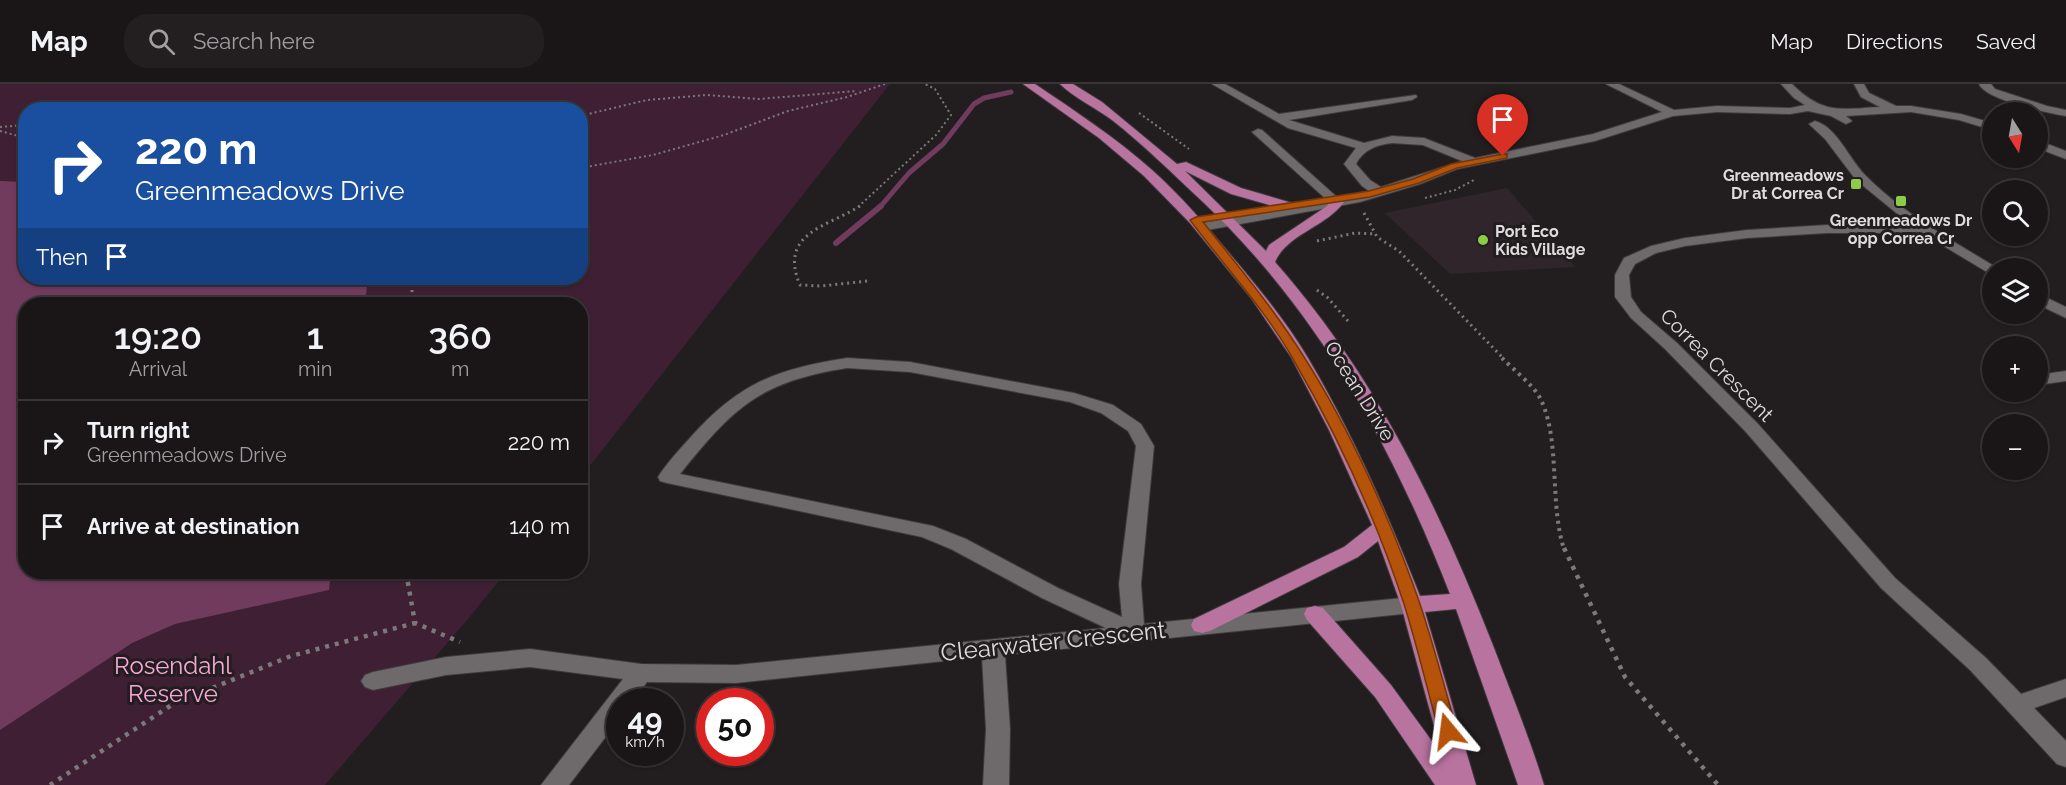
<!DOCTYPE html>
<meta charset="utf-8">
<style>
body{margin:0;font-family:Raleway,sans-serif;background:#231f21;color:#f1f3f6;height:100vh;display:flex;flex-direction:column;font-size:22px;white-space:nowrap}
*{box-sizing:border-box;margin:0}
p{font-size:20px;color:#9f9fa2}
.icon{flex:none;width:33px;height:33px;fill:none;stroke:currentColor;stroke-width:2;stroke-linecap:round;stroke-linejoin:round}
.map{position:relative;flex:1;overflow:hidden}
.drawer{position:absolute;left:18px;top:213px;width:570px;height:282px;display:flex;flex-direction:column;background:#1a1618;border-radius:24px;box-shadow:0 2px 4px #0004,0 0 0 2px #383537}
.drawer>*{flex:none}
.top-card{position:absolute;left:18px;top:18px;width:570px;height:183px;border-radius:24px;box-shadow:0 2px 4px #0004,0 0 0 2px #383537;background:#1a4fa0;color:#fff;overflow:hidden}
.needle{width:39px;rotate:169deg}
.controls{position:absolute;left:1982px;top:18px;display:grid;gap:12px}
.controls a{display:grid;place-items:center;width:66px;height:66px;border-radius:50%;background:#1a1618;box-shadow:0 2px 4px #0004,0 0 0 2px #383537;font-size:30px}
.speed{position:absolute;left:606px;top:604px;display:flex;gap:12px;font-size:30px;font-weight:700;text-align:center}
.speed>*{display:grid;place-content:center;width:78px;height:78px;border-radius:50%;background:#1a1618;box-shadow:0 2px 4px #0004,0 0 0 2px #383537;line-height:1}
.speed small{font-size:15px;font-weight:400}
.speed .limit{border:9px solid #d22;background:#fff;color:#111}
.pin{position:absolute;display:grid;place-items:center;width:51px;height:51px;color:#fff;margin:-62px -26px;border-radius:50% 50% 50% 0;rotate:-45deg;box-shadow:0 0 6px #0007}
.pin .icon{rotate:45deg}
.me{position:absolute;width:66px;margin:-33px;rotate:344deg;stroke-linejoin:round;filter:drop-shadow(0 0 4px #0008)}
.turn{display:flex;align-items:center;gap:21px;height:126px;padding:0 18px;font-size:27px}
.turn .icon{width:78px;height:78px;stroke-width:2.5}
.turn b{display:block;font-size:42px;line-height:51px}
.then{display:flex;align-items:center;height:57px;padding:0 18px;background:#0003;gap:12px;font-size:22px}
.eta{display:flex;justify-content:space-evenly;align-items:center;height:102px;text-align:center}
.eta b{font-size:36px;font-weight:600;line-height:42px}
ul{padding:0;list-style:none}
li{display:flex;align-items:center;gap:18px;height:84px;padding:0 18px;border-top:2px solid #383537}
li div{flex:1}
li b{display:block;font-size:22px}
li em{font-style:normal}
header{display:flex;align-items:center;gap:36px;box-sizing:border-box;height:84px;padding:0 30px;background:#1a1618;border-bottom:2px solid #383537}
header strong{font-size:28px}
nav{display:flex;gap:33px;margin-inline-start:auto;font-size:21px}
.search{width:420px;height:54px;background:#231f21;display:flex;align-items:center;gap:15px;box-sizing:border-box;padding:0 21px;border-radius:24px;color:#9f9fa2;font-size:22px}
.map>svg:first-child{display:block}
.built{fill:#2f252b}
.green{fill:#3f1f33;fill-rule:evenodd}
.water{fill:#713b5d}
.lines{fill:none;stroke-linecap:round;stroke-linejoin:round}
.stream-far1{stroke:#713b5d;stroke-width:5}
.stream{stroke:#713b5d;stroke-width:6}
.minor-casing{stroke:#3e3b3d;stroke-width:2}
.major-casing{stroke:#3e3b3d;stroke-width:2}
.path-far3{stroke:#7c797b;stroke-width:2;stroke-dasharray:2 3;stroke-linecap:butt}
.path-far2{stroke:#7c797b;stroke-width:3;stroke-dasharray:2 4;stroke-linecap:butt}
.path-far1{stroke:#7c797b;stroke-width:4;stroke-dasharray:3 4.5;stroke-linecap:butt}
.path{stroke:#7c797b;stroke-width:4.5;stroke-dasharray:4 6;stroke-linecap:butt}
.minor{fill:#6e696b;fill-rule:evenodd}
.major{fill:#b8739f;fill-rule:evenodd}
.route{fill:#b45309;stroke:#753606;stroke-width:1.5}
.poi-dot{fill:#8bce46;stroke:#221e20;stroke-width:2}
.labels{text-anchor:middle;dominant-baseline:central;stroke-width:6;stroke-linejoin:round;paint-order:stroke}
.far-poi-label{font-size:16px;font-weight:bold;fill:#dfdcde;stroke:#221e20;text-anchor:end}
.street-label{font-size:20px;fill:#dfdcde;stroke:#221e20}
.near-street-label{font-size:24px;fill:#dfdcde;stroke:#221e20}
.near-park-label{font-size:24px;fill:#f9a5d8;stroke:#221e20}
</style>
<header>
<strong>Map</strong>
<div class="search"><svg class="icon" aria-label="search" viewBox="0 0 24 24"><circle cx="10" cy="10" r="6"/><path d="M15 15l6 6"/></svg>Search here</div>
<nav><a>Map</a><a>Directions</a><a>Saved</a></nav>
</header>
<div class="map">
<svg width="2066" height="701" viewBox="0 0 2066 701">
<rect width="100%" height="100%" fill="#221e20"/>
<!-- built -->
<polygon class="built" points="1507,104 1575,183 1450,190 1385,129"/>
<!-- green -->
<path class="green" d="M0,0H890L581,393L580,220H26V488H506L468,535L325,701H0ZM26,26H580V194H26Z"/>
<!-- water -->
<polygon class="water" points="0,97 25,98 26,194 368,194 365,220 26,220 26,488 331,488 329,506 175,540 132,559 0,646"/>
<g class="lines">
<!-- stream-far1 -->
<polyline class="stream-far1" points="880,123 909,89 943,60 974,20 984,14 1011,8"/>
<!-- stream -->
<polyline class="stream" points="836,159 881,122"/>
<!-- minor casing -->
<g class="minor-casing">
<g id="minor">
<path d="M1212,0H1225L1279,30L1416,11L1417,13L1412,16L1289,36L1364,59L1392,52L1424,54L1475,74L1593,50L1662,28L1606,0H1619L1674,26L1717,22L1790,24L1805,21L1794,14L1781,0H1792C1823,31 1840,25 1880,23L1861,13L1854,0H1864L1869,9L1896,22H1911L1961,30L1992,39V46L1959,36L1911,28L1846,32L1852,37L1846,40L1831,32L1808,27L1790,30L1717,28L1673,32L1595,57L1457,85L1420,100L1360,118L1202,147L1197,146L1195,143L1197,140L1327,116L1254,50L1252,48L1258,45L1262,46L1338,114L1369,107L1362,102L1344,80L1356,64L1288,44ZM1392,59L1423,61L1462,77L1381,103L1370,96L1356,80C1364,65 1377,61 1392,59Z"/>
<path d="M1979,0H1991L1995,5L2047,22L2066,26V32C2048,29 1986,16 1979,0Z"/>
<path d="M1815,37C1837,43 1849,75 1865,91C1902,129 1952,156 1997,184H1992V191L1922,149H1827L1747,154L1685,162L1656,169L1635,180L1629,191L1631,213L1641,228L1677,259L1758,340L1895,494L1986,574L2021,610L2066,595V613L2034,624L2066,657V683L2057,680L1970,586L1881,504L1746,348L1665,265L1631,234L1615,213V191L1624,174L1651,162L1685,154L1747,146L1827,141H1911L1856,96L1825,55L1809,40Z"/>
<polygon points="2037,56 2066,67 2066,75 2037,64"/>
<polygon points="2037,209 2066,223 2066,234 2037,220"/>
<path d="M847,274L910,278L1074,309L1113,321L1141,340L1154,362L1141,500L1144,540L1412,513L1420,515L1423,521L1420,527L1412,529L1005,571L1010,645L1009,701H983L986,645L982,573L736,599L647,598L632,618H620V634L569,701H541L623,595L530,583L446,591L373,606L365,603L361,597L365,591L373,588L446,573L530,565L641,580L736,581L1106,544L1042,514L951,465L922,453L667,399L660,397L658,393C667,379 679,366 690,354C739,299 776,285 847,274ZM847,284L910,288L1070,318L1101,329L1128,347L1136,362L1119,500L1122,533L1058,504L966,455L933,442L680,390C734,323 759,298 847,284Z"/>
<polygon points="2066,287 2066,297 2037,301 2037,291"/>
</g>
</g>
<!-- major casing -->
<g class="major-casing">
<path id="major" d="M1023,0H1035C1075,27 1116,54 1152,86C1180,111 1205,140 1229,169C1257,202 1286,237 1308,274C1353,350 1388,431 1420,512L1450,510C1393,363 1318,227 1203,118C1173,90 1144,61 1112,36C1096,24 1073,13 1060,0H1073L1102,18L1177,80L1186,78L1241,104L1292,119L1294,122L1292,125L1287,126L1231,110L1185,87L1266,167L1269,161L1327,122L1332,115H1342L1344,118C1326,143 1287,150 1275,178C1377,294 1438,422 1494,564C1511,609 1530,655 1544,701H1518L1456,525L1425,528L1476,701H1435L1375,613L1307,536L1304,530L1307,524L1315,522L1323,524L1391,601L1442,671L1401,521L1378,457L1358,473L1210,547L1202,549L1194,547L1191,541L1194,535L1344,463L1372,441L1329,346L1291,273L1251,214L1190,139L1144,92L1099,54Z"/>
</g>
<!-- path-far3 -->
<g class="path-far3">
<polyline points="1139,29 1189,65"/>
<polyline points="580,32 647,16 707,11 759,15 856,7"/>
<polyline points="0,43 26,41"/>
<polyline points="0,47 26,54"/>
<polyline points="580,84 653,71 724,51 788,27 847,13 885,0"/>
<polyline points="1425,114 1455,106 1474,96"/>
<polyline points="858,123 936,51 951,31 935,5 925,0"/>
</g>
<!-- path-far2 -->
<g class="path-far2">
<path d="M860,122C827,143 778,149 800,201L821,202L868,197"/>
<polyline points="1364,129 1377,153 1399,167 1504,275"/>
<polyline points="1317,157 1355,149 1375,150"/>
<polyline points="412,194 412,220"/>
<polyline points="1317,206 1328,214 1348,237"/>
</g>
<!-- path-far1 -->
<path class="path-far1" d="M1502,274C1513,285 1534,302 1540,314C1561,355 1549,419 1564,465"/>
<!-- path -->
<g class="path">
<polyline points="1564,464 1625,593 1718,701"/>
<polyline points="406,488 415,539 460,558"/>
<polyline points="50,701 173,620 291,572 415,539"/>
</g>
<!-- minor -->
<use href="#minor" class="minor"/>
<!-- major -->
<use href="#major" class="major"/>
</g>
<!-- route -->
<path class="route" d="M1503,70H1507V74L1457,84L1419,99L1370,113L1203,138C1238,182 1274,225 1304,273C1350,345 1392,439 1420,520C1434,562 1445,605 1457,647L1454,652L1448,655L1441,652L1439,647C1427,605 1417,561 1404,520C1376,435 1338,352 1293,275C1265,225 1225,183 1190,136L1196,133L1369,107L1413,95L1451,80Z"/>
<!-- markers -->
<g class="poi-dot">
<rect x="1850" y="94" width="12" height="12" rx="3"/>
<rect x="1895" y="111" width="12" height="12" rx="3"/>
<circle cx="1483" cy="156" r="6"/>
</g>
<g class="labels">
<!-- far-poi labels -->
<g class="far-poi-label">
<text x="1844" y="91">Greenmeadows<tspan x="1844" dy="18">Dr at Correa Cr</tspan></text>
<text x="1901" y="136" text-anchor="middle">Greenmeadows Dr<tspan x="1901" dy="18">opp Correa Cr</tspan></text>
<text x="1495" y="147" text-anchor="start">Port Eco<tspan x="1495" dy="18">Kids Village</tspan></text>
</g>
<!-- street labels -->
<g class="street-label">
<text transform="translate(1717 281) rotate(45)">Correa Crescent</text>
<text transform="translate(1360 307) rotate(58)">Ocean Drive</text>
</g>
<!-- near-street labels -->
<g class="near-street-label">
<text transform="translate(1053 557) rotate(-6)">Clearwater Crescent</text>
</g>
<!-- near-park labels -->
<g class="near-park-label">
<text x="173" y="581">Rosendahl<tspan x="173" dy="28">Reserve</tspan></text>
</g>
</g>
</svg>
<div class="controls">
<a><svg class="needle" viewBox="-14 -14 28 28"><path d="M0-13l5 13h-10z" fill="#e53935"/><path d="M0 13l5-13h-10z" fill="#9f9fa2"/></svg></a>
<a><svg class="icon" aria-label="search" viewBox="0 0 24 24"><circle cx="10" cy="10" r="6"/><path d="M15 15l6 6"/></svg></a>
<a><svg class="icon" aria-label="layers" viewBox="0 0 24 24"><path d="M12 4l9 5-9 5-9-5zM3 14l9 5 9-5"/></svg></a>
<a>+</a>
<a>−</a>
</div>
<div class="speed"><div>49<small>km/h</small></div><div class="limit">50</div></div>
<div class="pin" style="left:1503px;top:72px;background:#d93025"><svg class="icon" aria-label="arrive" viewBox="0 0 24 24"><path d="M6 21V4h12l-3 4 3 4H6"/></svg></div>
<svg class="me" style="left:1448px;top:647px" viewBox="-20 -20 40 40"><path d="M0-17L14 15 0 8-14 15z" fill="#b45309" stroke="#fff" stroke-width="4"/></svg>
<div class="top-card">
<div class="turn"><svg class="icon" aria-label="right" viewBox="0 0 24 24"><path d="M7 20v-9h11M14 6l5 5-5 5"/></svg><div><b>220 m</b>Greenmeadows Drive</div></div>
<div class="then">Then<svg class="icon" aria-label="arrive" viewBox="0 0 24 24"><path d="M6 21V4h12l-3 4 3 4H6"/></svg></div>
</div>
<section class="drawer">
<div class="eta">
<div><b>19:20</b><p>Arrival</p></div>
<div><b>1</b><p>min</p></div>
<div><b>360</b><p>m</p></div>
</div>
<ul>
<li><svg class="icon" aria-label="right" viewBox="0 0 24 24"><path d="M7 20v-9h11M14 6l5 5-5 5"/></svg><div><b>Turn right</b><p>Greenmeadows Drive</p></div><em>220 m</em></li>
<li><svg class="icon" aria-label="arrive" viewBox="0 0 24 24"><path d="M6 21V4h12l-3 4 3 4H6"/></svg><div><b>Arrive at destination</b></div><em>140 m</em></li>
</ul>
</section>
</div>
